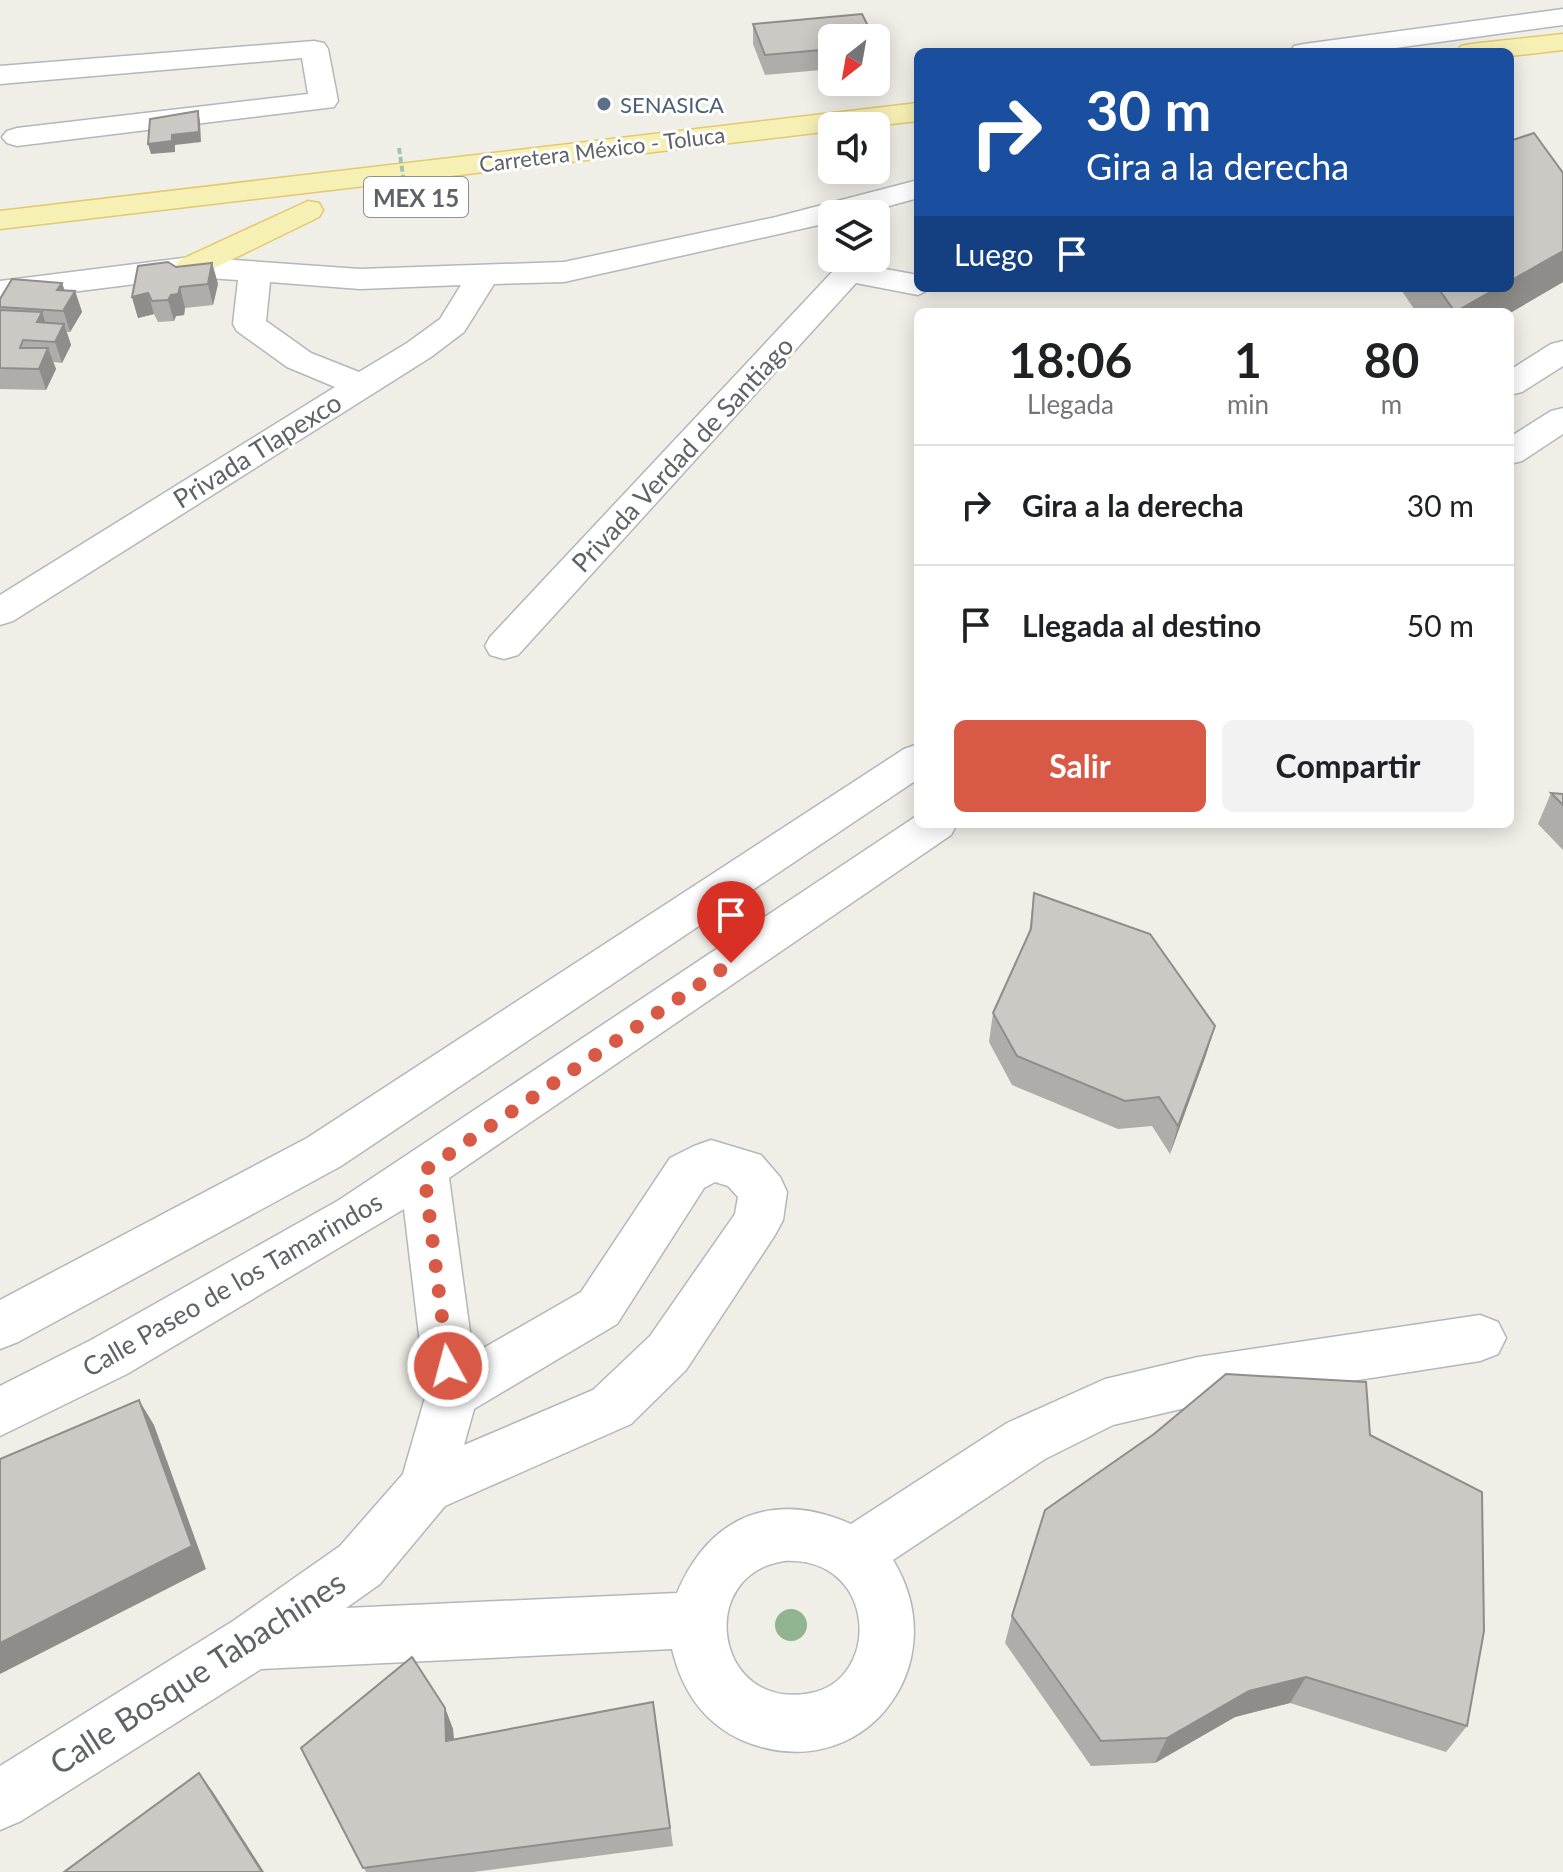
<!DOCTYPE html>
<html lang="es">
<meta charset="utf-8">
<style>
body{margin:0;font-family:Lato,sans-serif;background:#f2f2f2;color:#202124;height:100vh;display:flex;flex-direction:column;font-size:30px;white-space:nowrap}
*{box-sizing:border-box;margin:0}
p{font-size:26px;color:#757577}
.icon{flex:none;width:44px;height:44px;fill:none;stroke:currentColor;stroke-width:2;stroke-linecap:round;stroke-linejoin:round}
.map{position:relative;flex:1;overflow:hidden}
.sheet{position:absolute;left:914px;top:308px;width:600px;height:520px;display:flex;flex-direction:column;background:#fff;border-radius:12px;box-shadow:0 4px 20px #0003}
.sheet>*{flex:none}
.banner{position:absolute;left:914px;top:48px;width:600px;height:244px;border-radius:12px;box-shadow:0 4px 20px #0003;background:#1a4fa0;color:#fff;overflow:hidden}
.needle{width:52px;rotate:211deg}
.tools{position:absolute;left:818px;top:24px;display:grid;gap:16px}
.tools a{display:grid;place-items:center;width:72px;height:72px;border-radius:12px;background:#fff;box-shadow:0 4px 20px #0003;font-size:40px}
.pin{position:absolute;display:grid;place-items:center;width:68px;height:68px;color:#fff;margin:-82px -34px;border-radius:50% 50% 50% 0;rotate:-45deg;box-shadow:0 0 8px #0007}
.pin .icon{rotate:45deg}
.me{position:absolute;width:88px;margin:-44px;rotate:353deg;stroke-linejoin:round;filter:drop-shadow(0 0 6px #0008)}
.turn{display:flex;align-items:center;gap:28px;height:168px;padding:0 40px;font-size:36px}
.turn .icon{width:104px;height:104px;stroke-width:2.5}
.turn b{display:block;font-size:56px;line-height:68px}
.then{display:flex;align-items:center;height:76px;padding:0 40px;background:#0003;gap:16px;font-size:30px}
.eta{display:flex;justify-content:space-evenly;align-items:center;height:136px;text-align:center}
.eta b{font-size:48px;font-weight:700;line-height:56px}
.action{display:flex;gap:16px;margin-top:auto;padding:16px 40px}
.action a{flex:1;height:92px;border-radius:12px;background:#d85945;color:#fff;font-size:32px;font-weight:700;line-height:92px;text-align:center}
.action a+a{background:#f2f2f2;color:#202124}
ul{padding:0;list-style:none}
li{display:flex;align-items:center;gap:24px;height:120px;padding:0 40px;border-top:2px solid #e0e0e0}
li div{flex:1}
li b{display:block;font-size:30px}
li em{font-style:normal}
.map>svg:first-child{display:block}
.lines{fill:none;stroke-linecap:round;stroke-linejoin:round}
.minor-casing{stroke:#b4b7ba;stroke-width:3}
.major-casing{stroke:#e3c96c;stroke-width:3}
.path{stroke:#a0c4ad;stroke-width:4;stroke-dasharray:6 3;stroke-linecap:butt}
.minor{fill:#fff;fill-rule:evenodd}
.major{fill:#f7f0b5;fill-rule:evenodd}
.path-bridge{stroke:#a0c4ad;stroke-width:4;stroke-dasharray:6 3;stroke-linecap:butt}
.tree{fill:#8fb48f}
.wall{fill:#afada9}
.shaded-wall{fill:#8e8d89}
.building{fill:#cbc9c4;stroke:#8e8d89;stroke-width:2}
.route{stroke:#d85945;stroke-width:14;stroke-dasharray:0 25.2}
.service-dot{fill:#5c6f8a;stroke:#fff;stroke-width:3}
.labels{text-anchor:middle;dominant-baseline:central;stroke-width:6;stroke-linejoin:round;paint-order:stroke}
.far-service-label{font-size:22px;fill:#4e5e75;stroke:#fff;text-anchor:start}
.far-street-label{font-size:22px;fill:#5f6266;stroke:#fff}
.shield{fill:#fff;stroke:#8f9194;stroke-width:2}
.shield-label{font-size:24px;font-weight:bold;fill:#5f6266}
.street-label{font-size:26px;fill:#5f6266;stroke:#fff}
.near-street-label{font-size:32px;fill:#5f6266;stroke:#fff}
</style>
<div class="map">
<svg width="1563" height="1872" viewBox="0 0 1563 1872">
<rect width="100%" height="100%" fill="#efeee7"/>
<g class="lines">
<!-- minor casing -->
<g class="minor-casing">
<g id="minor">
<polygon points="1563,9 1563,25 1366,52 1290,52 1294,46 1304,44"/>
<polygon points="314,41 324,43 328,49 338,101 334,107 17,146 7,143 2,137 7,131 17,128 308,94 302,58 0,84 0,66"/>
<path d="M918,180V198L860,214H832V222L564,282L494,284L464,332L431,357L13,621L0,625V595L335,387L287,367L237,331L233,324L238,280L191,277L0,301V281L191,257L360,269L564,262L776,217ZM270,282L360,289L461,285L440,319L407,343L359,372L311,353L266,321Z"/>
<polygon points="832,255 832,258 862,258 863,265 918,275 918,288 932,288 918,295 856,283 518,655 504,659 490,655 485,646 490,637 833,271 830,258"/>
<polygon points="1563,341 1563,366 1522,392 1510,395 1510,370 1551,344"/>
<polygon points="1563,408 1563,434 1522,461 1510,464 1510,437 1551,411"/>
<polygon points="918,744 918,779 341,1166 18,1342 0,1349 0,1300 307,1138 904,749"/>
<path d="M918,815V824H957L951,835L449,1178L473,1354L581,1292L670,1158L694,1146L711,1140L761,1155L780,1177L787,1192L783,1220L775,1235L686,1370L631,1424L445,1506L380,1584L346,1608L677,1593C710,1515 774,1490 851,1524L1007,1423L1105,1379L1198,1357L1480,1315L1498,1322L1506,1338L1498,1354L1480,1361L1198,1405L1113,1425L1045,1459L893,1560C958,1666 861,1789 744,1741C704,1724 682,1691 672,1649L261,1669L21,1821L0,1830V1766L233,1621L340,1546L403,1474L426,1394L404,1209L127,1374L0,1436V1386L91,1340L339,1200ZM715,1182L728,1186L738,1197L735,1214L650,1336L593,1390L464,1445L474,1409L617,1324L704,1188ZM784,1561C877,1556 882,1679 811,1693C715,1712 694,1575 784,1561Z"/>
</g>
</g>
<!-- major casing -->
<g class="major-casing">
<g id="major">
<polygon points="1563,34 1563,50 1510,56 1510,52 1457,52 1461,46 1471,44"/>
<polygon points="918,103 918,121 874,126 832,126 832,131 0,229 0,211"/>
<polygon points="308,201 319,203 323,210 319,217 202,274 191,277 180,274 175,267 180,260"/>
</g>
</g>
<!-- path -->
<polyline class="path" points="365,214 408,210"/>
<!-- minor -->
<use href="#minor" class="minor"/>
<!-- major -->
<use href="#major" class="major"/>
<!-- path-bridge -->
<polyline class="path-bridge" points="399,148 408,210"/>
</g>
<!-- trees -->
<circle class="tree" cx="791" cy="1625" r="16"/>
<!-- wall -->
<g class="wall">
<polygon points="753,24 832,38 832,69 765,75 753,44"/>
<polygon points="1563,173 1563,282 1510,313 1416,312 1400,288 1510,288"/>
<polygon points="212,263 218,284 213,305 185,308 184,315 176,316 174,321 158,322 154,314 138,318 132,297 176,267"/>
<polygon points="62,283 65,291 75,291 82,312 70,332 67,332 71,345 62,363 53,362 56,369 46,390 0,389 0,299"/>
<polygon points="1551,793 1563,794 1563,850 1538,824"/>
<polygon points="1034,893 1215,1026 1206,1055 1170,1154 1152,1126 1118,1129 1012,1085 989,1042 993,1013 1029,934"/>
<polygon points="1370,1435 1467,1726 1446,1752 1290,1703 1235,1717 1155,1763 1091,1766 1005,1643 1012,1616"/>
<polygon points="653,1702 673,1846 473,1872 366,1872 301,1748 445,1708 453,1729 454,1739"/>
</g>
<!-- shaded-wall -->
<g class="shaded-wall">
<polygon points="198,111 200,122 201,142 175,145 175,152 151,154 148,144 172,135"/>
<polygon points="1563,251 1563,282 1510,313 1455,312 1497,288 1510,288 1510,281"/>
<polygon points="212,263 218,284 213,305 208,284"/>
<polygon points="62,283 68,302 75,291 82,312 70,332 57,290"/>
<polygon points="180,287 185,308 184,315 176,316 174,321 168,300 171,295"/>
<polygon points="148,293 154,314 138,318 132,297"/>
<polygon points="42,312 49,333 37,322"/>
<polygon points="64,324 71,345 62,363 55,342"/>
<polygon points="48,348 56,369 46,390 39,369"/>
<polygon points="1215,1026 1206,1055 1170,1154 1178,1126"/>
<polygon points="139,1400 154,1425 206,1569 0,1674 0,1643"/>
<polygon points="1306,1677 1290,1703 1235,1717 1155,1763 1167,1738 1249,1691"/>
<polygon points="445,1708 453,1729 455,1760 446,1741"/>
<polygon points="199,1773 213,1792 264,1872 262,1872"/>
</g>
<!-- building -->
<g class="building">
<polygon points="862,14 874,38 832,38 832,49 765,55 753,24"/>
<polygon points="198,111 199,132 172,135 172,141 148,144 150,119"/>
<polygon points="1534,133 1563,173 1563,251 1510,281 1510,141"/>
<polygon points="168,262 176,267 212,263 208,284 180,287 178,294 171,295 168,300 152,301 148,293 132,297 138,266"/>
<polygon points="12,279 62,283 57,290 75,291 63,311 0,307 0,299"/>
<polygon points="1438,288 1497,288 1455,312"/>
<polygon points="0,310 42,312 37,322 64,324 55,342 23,340 20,348 48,348 39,369 0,368"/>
<polygon points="1551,793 1563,794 1563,805"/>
<polygon points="1034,893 1150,934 1215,1026 1178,1126 1159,1097 1125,1101 1017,1056 993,1013 1031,929"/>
<polygon points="1226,1374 1366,1382 1370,1435 1482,1492 1484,1631 1467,1726 1306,1677 1249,1691 1167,1738 1101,1741 1012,1616 1045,1510 1154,1434"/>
<polygon points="139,1400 192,1546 0,1643 0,1459"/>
<polygon points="412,1657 445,1708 446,1741 653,1702 670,1828 363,1868 301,1748"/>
<polygon points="199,1773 262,1872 64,1872"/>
</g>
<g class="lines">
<!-- route -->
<polyline class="route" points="448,1366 424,1171 731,963"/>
</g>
<!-- markers -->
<circle class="service-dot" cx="604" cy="104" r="8"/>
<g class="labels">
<!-- far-service labels -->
<g class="far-service-label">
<text x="620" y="104">SENASICA</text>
</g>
<!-- far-street labels -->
<g class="far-street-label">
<text transform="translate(602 149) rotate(-7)">Carretera México - Toluca</text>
</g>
<!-- shield labels -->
<rect class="shield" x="364" y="177" width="104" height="40" rx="6"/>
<g class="shield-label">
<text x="416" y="197">MEX 15</text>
</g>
<!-- street labels -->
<g class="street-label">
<text transform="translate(257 450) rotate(-32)">Privada Tlapexco</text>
<text transform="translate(682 454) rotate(-47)">Privada Verdad de Santiago</text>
<text transform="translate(232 1284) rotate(-30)">Calle Paseo de los Tamarindos</text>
</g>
<!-- near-street labels -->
<g class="near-street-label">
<text transform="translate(197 1672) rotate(-33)">Calle Bosque Tabachines</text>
</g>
</g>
</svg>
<div class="tools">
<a><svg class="needle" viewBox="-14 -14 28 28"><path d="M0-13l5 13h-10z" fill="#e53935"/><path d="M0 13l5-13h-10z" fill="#757577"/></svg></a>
<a><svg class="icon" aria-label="sound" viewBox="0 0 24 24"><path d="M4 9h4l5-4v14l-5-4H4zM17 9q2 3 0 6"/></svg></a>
<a><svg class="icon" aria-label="layers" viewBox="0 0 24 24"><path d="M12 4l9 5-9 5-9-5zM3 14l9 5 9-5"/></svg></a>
</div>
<div class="pin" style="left:731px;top:963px;background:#d93025"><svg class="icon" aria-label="arrive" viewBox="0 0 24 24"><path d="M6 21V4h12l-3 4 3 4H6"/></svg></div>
<svg class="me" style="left:448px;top:1366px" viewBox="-20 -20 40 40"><circle r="17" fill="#d85945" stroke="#fff" stroke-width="3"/><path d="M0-11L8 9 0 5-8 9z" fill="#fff"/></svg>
<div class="banner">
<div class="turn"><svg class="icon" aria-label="right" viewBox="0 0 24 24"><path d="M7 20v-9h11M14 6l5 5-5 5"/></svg><div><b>30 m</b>Gira a la derecha</div></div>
<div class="then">Luego<svg class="icon" aria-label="arrive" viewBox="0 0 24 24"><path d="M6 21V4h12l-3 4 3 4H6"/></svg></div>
</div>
<section class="sheet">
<div class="eta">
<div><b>18:06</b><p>Llegada</p></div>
<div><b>1</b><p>min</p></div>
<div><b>80</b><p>m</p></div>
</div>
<ul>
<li><svg class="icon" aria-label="right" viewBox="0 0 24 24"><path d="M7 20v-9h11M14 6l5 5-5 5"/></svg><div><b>Gira a la derecha</b></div><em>30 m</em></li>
<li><svg class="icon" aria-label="arrive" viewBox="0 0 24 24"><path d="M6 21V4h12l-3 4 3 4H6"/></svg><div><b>Llegada al destino</b></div><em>50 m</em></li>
</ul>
<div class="action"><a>Salir</a><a>Compartir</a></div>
</section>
</div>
